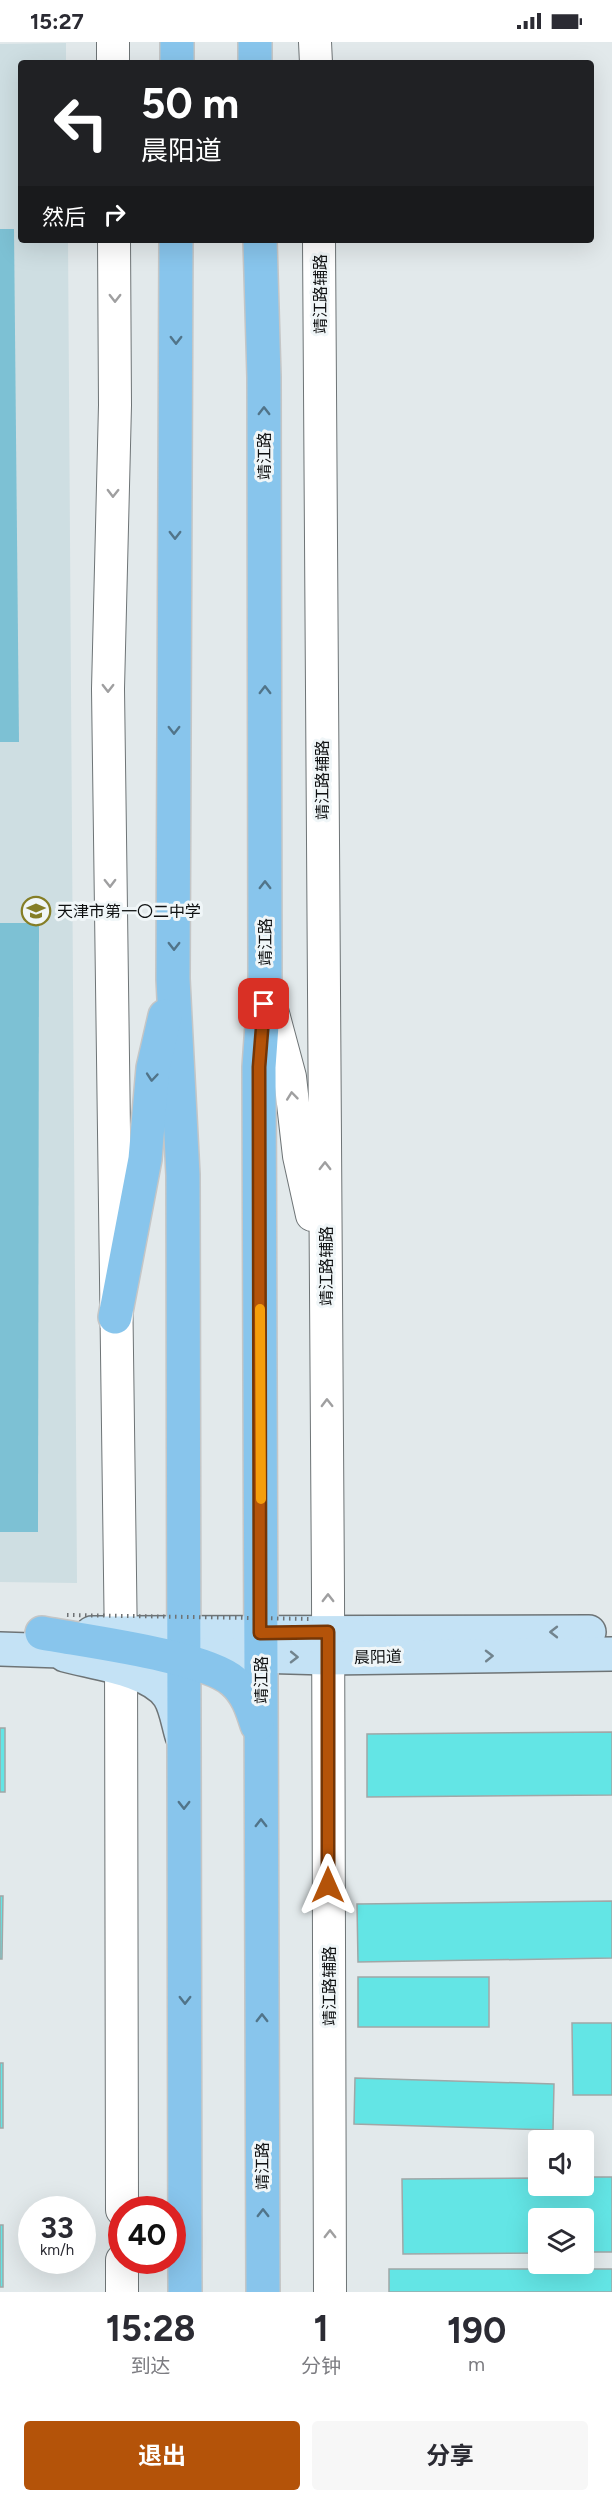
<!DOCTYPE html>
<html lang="zh">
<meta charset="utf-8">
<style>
body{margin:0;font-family:Figtree,"Noto Sans SC",sans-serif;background:#f7f7f7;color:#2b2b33;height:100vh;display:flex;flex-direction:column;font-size:22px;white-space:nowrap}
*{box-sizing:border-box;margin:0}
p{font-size:20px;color:#7c7c81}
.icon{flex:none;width:33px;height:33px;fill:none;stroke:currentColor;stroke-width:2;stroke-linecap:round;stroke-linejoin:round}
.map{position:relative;height:2250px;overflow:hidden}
.side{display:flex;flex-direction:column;background:#fff;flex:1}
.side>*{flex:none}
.guide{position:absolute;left:18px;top:18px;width:576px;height:183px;border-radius:6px;box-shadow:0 6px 24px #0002;background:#202124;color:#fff;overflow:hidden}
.tools{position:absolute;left:528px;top:2088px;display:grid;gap:12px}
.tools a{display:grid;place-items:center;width:66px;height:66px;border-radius:6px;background:#fff;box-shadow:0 6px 24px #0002;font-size:30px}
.speed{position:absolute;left:18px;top:2154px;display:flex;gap:12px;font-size:30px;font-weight:700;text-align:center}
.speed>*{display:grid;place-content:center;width:78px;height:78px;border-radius:50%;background:#fff;box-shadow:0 6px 24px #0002;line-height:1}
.speed small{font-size:15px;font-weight:400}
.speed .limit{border:9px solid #d22;background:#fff;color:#111}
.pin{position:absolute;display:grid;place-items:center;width:51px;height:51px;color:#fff;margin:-26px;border-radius:12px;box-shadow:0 3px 9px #0006}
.me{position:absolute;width:66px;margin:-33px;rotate:0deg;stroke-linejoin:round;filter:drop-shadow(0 0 4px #0008)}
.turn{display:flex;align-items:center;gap:21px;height:126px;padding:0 24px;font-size:27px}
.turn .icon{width:78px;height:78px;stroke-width:2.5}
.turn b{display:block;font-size:42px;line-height:51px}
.then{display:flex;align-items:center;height:57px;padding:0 24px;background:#0003;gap:12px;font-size:22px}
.eta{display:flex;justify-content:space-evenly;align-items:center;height:102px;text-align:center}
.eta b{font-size:36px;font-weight:700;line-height:42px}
.button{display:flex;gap:12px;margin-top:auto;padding:12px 24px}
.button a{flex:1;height:69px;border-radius:6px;background:#b45309;color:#fff;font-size:24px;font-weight:700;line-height:69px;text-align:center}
.button a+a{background:#f7f7f7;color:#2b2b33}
.status{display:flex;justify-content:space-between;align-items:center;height:42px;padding:0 30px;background:#fff;direction:ltr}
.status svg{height:16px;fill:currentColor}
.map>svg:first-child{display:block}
.built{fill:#cedee2}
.green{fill:#7dc1d4}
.building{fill:#63e5e5;stroke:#a0a7a7;stroke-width:1.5}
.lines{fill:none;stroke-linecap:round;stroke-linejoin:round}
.tertiary-casing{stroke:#6e7476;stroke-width:34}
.secondary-casing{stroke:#6e7476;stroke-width:36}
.primary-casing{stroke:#c5c6c6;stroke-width:36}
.tertiary{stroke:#fff;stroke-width:32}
.secondary{stroke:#c4e2f5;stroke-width:33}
.primary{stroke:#88c5ec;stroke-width:33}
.path-bridge{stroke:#6e7274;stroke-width:4;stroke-dasharray:1.5 4.5;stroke-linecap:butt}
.oneway{stroke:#9f9fa0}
.oneway2{stroke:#517489}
.oneway3{stroke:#72848e}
.route-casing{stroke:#753606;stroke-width:15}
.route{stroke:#b45309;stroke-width:10}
.slow{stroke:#f59e0b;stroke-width:10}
.labels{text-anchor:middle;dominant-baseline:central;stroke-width:6;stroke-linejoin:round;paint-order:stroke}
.street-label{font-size:16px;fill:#0e1011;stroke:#f0f6f8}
.poi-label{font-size:16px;fill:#0e1011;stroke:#f0f6f8;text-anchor:start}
</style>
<div class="status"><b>15:27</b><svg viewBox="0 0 49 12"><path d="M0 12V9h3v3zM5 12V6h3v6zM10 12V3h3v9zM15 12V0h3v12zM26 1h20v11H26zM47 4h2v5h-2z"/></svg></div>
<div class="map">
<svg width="612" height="2250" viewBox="0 0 612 2250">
<rect width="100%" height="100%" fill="#e2e9eb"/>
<!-- built -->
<polygon class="built" points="66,1 66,21 21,21 21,198 68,198 77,1541 0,1540 0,2"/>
<!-- green -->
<g class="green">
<polygon points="0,187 14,187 19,700 0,700"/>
<polygon points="0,881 39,881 38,1490 0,1490"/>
</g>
<!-- building -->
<g class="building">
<rect x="0" y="1686" width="5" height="64"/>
<polygon points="612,1690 612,1753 367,1755 367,1692"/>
<polygon points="0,1854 3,1854 2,1917 0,1917"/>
<polygon points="612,1859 612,1916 358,1920 357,1862"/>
<rect x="358" y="1935" width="131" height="50"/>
<polygon points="572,1981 612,1981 612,2053 573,2053"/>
<rect x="0" y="2021" width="3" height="65"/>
<polygon points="355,2036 554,2042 553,2088 354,2082"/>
<polygon points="584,2135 612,2135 612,2210 584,2210 584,2176 538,2176 538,2211 403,2212 402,2137 538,2136 538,2144 584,2144"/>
<rect x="0" y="2183" width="3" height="62"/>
<rect x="389" y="2227" width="223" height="23"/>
</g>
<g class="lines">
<!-- tertiary casing -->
<g class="tertiary-casing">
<g id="tertiary">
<polyline points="113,0 113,21"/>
<polyline points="315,0 316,21"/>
<polyline points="114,198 115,363 108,647 121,1606 122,2168"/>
<polyline points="319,198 328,1550 330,2250"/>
<polyline points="267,949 290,1035 299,1114 312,1173"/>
<polyline points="122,2218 122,2250"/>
</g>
</g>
<!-- secondary casing -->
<g class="secondary-casing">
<g id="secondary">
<polyline points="92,1591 589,1590"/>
<polyline points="0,1607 91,1610"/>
<polyline points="176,1612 327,1616 612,1612"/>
<path d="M65,1613C94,1621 151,1627 169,1654C176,1665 178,1681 182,1694"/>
</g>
</g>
<!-- primary casing -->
<g class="primary-casing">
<g id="primary">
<polyline points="255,0 255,21"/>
<polyline points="177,21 177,0"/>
<polyline points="176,198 173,937 183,1133 185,2250"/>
<polyline points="260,198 264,335 265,941 259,1025 263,2250"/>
<polyline points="115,1275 145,1117 153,1026 165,974"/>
<path d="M42,1591C84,1599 204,1614 233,1639C247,1651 252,1667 257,1683"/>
</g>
</g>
<!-- tertiary -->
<use href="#tertiary" class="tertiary"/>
<!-- secondary -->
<use href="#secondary" class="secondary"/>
<!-- primary -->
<use href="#primary" class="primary"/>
<!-- path-bridge -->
<polyline class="path-bridge" points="67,1573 313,1577"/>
</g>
<!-- one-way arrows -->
<defs><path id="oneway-chevron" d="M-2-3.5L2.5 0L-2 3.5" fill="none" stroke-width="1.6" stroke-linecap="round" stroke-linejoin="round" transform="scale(1.5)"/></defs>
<g class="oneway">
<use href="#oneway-chevron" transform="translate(115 256) rotate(90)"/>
<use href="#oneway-chevron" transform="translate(113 451) rotate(91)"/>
<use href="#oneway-chevron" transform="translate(108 646) rotate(90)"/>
<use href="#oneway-chevron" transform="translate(110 841) rotate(89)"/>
<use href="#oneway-chevron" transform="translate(292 1054) rotate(-96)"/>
<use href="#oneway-chevron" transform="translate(325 1124) rotate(-90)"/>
<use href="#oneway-chevron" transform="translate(327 1361) rotate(-91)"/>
<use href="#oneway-chevron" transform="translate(328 1556) rotate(-90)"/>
<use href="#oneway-chevron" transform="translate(330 2192) rotate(-90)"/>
</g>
<g class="oneway2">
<use href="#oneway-chevron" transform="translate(176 298) rotate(90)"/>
<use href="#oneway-chevron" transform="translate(264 369) rotate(-90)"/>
<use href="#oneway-chevron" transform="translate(175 493) rotate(90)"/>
<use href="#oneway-chevron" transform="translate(265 648) rotate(-90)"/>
<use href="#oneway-chevron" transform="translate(174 688) rotate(90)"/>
<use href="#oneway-chevron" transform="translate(265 843) rotate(-90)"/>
<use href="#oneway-chevron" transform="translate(174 904) rotate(90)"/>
<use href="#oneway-chevron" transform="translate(152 1035) rotate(95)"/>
<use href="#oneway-chevron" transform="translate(184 1763) rotate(90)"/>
<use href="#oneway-chevron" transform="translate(261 1781) rotate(-90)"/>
<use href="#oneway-chevron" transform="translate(185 1958) rotate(90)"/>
<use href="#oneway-chevron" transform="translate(262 1976) rotate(-90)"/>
<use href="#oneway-chevron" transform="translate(263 2171) rotate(-90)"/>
</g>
<g class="oneway3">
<use href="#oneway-chevron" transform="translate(554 1590) rotate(180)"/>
<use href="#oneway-chevron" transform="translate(489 1614) rotate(-1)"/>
<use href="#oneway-chevron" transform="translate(294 1615) rotate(1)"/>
</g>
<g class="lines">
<!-- route casing -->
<g class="route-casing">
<polyline id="route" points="264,962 259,1025 260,1591 328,1590 328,1843"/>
</g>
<!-- route -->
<use href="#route" class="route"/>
<!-- slow -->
<polyline class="slow" points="260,1267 261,1457"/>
</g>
<!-- icons -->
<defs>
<g id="school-ring" transform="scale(1.5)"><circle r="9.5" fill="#f0f6f8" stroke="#857e26" stroke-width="1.5"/><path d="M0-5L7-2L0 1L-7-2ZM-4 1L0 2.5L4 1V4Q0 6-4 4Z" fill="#857e26"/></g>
</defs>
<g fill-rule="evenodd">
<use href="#school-ring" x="36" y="869"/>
</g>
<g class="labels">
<!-- street labels -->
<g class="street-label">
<text transform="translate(320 252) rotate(-90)">靖江路辅路</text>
<text transform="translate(264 414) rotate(-90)">靖江路</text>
<text transform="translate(322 738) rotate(-90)">靖江路辅路</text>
<text transform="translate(265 900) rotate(-90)">靖江路</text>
<text transform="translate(326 1224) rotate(-90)">靖江路辅路</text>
<text transform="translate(378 1615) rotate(-1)">晨阳道</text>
<text transform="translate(261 1638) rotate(-90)">靖江路</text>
<text transform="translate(329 1944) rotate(-90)">靖江路辅路</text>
<text transform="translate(262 2124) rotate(-90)">靖江路</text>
</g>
<!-- poi labels -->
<g class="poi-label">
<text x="57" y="869">天津市第一〇二中学</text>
</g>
</g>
</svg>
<div class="tools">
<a><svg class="icon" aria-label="sound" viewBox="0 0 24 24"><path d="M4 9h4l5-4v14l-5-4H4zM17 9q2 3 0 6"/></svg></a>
<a><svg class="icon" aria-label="layers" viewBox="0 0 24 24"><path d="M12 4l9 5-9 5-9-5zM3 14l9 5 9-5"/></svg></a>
</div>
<div class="speed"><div>33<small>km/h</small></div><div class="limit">40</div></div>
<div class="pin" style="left:264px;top:962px;background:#d93025"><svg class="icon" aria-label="arrive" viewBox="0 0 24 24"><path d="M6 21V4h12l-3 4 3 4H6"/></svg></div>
<svg class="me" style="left:328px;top:1843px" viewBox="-20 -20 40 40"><path d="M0-17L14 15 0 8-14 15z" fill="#b45309" stroke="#fff" stroke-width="4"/></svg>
<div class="guide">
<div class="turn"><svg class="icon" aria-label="left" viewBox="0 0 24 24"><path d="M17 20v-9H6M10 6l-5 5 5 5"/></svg><div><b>50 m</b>晨阳道</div></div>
<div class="then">然后<svg class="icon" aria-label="right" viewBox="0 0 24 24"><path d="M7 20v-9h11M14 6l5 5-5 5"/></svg></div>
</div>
</div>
<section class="side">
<div class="eta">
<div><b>15:28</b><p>到达</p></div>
<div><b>1</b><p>分钟</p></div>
<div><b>190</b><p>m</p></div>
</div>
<div class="button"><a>退出</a><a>分享</a></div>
</section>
